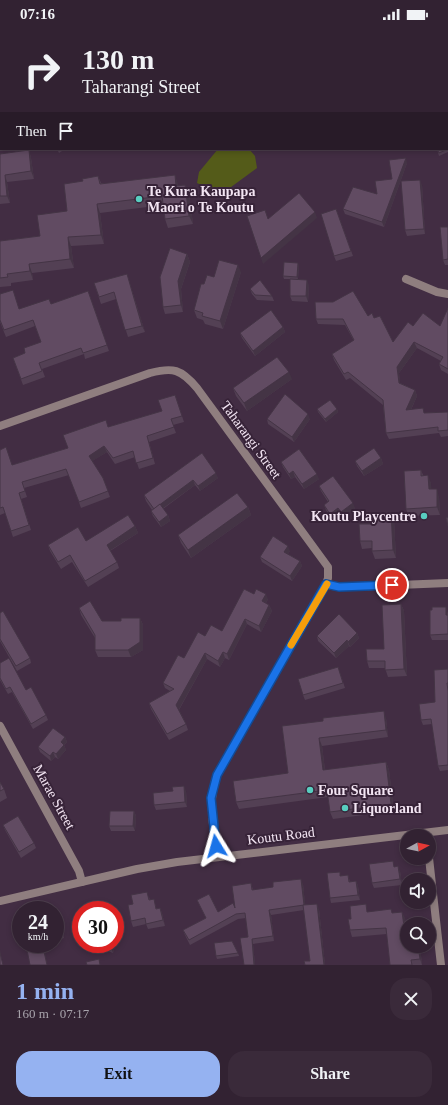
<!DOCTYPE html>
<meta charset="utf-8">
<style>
body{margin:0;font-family:"Times New Roman",serif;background:#3a2a3a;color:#f1f3f6;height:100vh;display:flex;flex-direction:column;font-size:15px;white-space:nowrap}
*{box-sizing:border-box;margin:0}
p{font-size:13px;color:#a8a4ac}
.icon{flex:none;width:22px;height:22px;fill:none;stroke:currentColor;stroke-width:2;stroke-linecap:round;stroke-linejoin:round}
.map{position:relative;height:937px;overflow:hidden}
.details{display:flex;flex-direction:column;background:#322232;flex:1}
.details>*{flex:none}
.guide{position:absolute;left:0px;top:0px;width:448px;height:122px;box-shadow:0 2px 6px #0003,0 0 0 1px #4d3f4d;background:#322232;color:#f1f3f6;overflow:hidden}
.needle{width:26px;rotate:82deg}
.controls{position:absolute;left:400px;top:801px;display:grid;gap:8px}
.controls a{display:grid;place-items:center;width:36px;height:36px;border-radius:50%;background:#322232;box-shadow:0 2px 6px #0003,0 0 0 1px #4d3f4d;font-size:20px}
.speed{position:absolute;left:12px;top:873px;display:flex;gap:8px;font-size:20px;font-weight:700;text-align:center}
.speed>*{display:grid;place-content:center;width:52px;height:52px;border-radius:50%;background:#322232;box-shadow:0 2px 6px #0003,0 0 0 1px #4d3f4d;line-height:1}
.speed small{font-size:10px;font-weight:400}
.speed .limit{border:6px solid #d22;background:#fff;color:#111}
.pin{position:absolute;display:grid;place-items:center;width:34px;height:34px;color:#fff;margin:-17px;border:2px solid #fff;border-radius:50%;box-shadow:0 1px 4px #0007}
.me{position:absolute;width:44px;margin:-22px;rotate:352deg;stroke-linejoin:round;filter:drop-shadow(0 0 3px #0008)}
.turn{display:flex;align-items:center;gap:14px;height:84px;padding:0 16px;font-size:18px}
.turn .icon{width:52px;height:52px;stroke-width:2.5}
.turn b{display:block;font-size:28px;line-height:34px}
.then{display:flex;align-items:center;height:38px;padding:0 16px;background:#0003;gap:8px;font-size:15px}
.round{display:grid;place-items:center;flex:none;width:42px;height:42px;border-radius:16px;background:#3a2a3a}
.headline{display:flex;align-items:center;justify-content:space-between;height:68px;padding:0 16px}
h1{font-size:24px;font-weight:600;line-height:30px;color:#95b2f1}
.primary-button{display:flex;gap:8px;margin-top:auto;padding:8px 16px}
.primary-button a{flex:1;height:46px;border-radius:16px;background:#95b2f1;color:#111;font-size:16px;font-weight:600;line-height:46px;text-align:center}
.primary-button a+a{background:#3a2a3a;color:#f1f3f6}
.status{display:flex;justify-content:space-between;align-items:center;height:28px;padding:0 20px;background:#322232;direction:ltr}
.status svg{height:11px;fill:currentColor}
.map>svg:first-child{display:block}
.green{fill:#545b19}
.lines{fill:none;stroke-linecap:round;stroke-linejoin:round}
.lane{stroke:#8f7e7f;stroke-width:6}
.street{stroke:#8f7e7f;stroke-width:8}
.wall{fill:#534054}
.shaded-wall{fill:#443445}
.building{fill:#614b62;stroke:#443445}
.route-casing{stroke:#114b97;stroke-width:10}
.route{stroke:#1a73e8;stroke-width:7}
.slow{stroke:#f59e0b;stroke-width:7}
.poi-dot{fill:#58cec0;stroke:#372338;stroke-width:1.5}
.labels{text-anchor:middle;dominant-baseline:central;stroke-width:4;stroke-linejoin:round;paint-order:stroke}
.poi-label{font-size:14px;font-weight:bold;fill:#f3e5f3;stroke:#372338;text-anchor:start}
.street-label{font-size:14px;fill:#f3e5f3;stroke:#372338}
</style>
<div class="status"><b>07:16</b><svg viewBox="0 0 49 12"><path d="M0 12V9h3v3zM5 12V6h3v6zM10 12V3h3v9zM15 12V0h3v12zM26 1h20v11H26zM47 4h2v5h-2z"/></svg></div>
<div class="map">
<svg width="448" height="937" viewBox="0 0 448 937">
<rect width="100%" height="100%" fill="#422d43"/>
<!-- green -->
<g class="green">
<polygon points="0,0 119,0 1,1 0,79"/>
<polygon points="218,121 249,121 255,128 257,140 227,162 219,165 197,155 199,144"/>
</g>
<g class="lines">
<!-- lane -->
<polyline class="lane" points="259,1 261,0"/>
<!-- street -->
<g class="street">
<polyline points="406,251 437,264 448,266"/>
<path d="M0,398L150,345C173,339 181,341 197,360L328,539V550L326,556L217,747C207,773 214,802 217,829"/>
<polyline points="326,556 332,558 350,559 448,555"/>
<polyline points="0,698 79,843 82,854"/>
<polyline points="429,830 441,937"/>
<polyline points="0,873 137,841 177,834 448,802"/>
</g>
</g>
<!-- wall -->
<g class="wall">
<polygon points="447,53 448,53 448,86 447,87"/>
<polygon points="448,113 448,124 439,128 437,121"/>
<polygon points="57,121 65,121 59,125"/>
<polygon points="29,122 31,130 34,151 7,154 10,175 0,176 0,126"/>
<polygon points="407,135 384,199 345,186 343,181 377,166 392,151"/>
<polygon points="98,148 101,155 178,157 189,166 193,196 168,200 165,191 163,177 100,185 104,216 71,218 74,240 32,245 33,252 11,255 11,258 0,259 0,213 40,208 67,183 83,153"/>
<polygon points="422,157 425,206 407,208 405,202"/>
<polygon points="336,181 353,228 336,233 334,228"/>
<polygon points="448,199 448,237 445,237 443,232"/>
<polygon points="187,226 190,234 181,261 183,284 165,286 163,279"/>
<polygon points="299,237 298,251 284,251 283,248"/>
<polygon points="241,244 223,301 205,296 203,292 197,290 194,282 204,256 214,249"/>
<polygon points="129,253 145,304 128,309 116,271 101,276 94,255"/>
<polygon points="309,257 308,274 292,273 290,268"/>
<polygon points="250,261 272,268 274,273 257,272 252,266"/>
<polygon points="88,263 109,323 85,331 84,326 42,341 45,349 23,357 13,330 25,325 41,314 35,298 6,309 0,294 0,266 19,281 51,276"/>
<polygon points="448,280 448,346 441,342 439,336 441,333 417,320 399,345 400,355 415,362 417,368 411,382 425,385 448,384 448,408 441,409 439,405 389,411 386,405 383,377 350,350 346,352 334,332 332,326 354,313 345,297 318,296 316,291 368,288 374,290 393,314 413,298 440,298"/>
<polygon points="283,299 285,304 255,328 242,310 240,305"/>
<polygon points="292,351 247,383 236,368 233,360"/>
<polygon points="175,367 184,394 173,397 176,405 149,414 155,436 139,441 135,429 115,436 107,424 92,433 103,450 110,469 81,480 69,447 24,460 27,469 21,471 31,502 13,509 5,485 0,487 0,422 12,437 68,420 108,399 162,383"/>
<polygon points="317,381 337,381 338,384 326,394 318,384"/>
<polygon points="267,391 310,391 294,414 268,396"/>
<polygon points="202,425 218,450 200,463 195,457 163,481 168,487 170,493 161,499 153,488 151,483 152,482 146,473 144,467"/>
<polygon points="381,430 383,436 364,448 357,438 355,433"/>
<polygon points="281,434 319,451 304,461 295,449 291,451 283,439"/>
<polygon points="421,442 423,447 431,455 431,461 439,469 440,487 409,488 406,481"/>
<polygon points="319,458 355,480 343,489 340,486 332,491 326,482 324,477 328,474 321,463"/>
<polygon points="248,479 251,487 191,530 181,515 178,507"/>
<polygon points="394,492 396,530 375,531 372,523 372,520 362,521 360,513 375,496"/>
<polygon points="135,498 138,505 110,523 117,534 119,540 88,559 72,534 61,541 50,523 48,517 86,513"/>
<polygon points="290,523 288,526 300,533 302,538 292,553 262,534 260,529"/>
<polygon points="254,566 268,571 266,575 269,577 272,583 261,604 247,596 229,632 225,630 220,639 207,631 179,682 186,696 188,702 169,712 151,681 149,675 170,663 165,660 163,655 184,630 205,608 222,603"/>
<polygon points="401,576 404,583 407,648 388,649 385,640 369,640 367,633 384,621"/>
<polygon points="446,579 448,587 448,612 432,612 430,607 432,582"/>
<polygon points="79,580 102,593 121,593 140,590 143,597 143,622 131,629 98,629 95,622 95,610 81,587"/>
<polygon points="0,585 30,630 31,635 17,643 0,613"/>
<polygon points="357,605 359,610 350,619 349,618 336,630 318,613 317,608"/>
<polygon points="0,635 26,662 46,687 48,692 33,701 12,664 8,666 0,652"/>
<polygon points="338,639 345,660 305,672 303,667"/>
<polygon points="448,641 448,742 440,743 438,738 432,696 423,697 421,692 435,674"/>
<polygon points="386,690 388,709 322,718 325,742 386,734 389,742 394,783 333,791 330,784 328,769 239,781 236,774 288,745 282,698"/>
<polygon points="65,709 67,714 64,717 66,722 58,731 55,729 51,733 40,724 38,719"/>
<polygon points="0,754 4,761 7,770 0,774"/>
<polygon points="173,763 186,763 187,779 156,782 154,777"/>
<polygon points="134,783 136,788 135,803 111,803 109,798"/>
<polygon points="3,797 34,815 36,820 21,830 5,802"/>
<polygon points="400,843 402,857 374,860 372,855"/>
<polygon points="348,847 350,854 356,853 358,858 360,872 331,875 330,870 341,848"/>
<polygon points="251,855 253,862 303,856 305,877 319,881 325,937 305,937 310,933 304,882 271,887 274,913 253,916 255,937 244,937 248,909 246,890 238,891 190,917 185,907 183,902 206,890 197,872 218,884 235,880"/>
<polygon points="149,869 150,872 155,876 156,880 160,880 162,885 165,898 148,901 146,896 133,899 131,893 133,876"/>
<polygon points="55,884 59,888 64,910 55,913"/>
<polygon points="81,884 81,901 76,895 74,889"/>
<polygon points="368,884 392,885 405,890 406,904 420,918 422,937 390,937 387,906 352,909 350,902 351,891"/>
<polygon points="118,908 113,925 93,917 92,916 115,916"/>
<polygon points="238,925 239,928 217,931 216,928"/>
</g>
<!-- shaded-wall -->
<g class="shaded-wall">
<polygon points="29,122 31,130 34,151 31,143"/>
<polygon points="406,130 407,135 384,199 382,194"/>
<polygon points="5,147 7,154 10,175 7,168"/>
<polygon points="175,147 178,156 180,167 176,158"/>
<polygon points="420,152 422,157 425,206 424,201"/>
<polygon points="185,157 189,166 193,196 189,188"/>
<polygon points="97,176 100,185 104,216 101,207"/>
<polygon points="315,184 317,190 263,236 261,230"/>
<polygon points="68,209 71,218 74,240 70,231"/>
<polygon points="187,226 190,234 181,261 183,284 181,277 178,253"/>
<polygon points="298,235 299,237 298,251 297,249"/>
<polygon points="29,236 32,245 33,252 30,243"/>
<polygon points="238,237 241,244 223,301 220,293"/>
<polygon points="127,246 129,253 145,304 142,298"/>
<polygon points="307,252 309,257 308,274 306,268"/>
<polygon points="283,299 285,304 255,328 253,323"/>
<polygon points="414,314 417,320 399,345 401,361 399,355 397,339"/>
<polygon points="289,344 292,351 247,383 244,375"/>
<polygon points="415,362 417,368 408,388 406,382"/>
<polygon points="337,381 338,384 326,394 325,391"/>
<polygon points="308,386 310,391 294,414 292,409"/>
<polygon points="104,418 107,424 91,434 89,428"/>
<polygon points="381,430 383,436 364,448 362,443"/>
<polygon points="293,443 295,449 291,451 289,446"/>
<polygon points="216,445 218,450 200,463 198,458"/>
<polygon points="317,446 319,451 304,461 302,456"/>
<polygon points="428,447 431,455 432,469 429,461"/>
<polygon points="193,452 195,457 155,486 154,481"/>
<polygon points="437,461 439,469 440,487 437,479"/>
<polygon points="353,475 355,480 343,489 341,484"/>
<polygon points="248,479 251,487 191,530 188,522"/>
<polygon points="338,480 340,486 332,491 330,486"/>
<polygon points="391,484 394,492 396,530 393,522"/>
<polygon points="168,487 170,493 161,499 159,494"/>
<polygon points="135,498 138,505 109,523 107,517"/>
<polygon points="288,518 290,523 286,529 284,524"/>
<polygon points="300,533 302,538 292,553 290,548"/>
<polygon points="266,566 268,571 264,579 262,573"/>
<polygon points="401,576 404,583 407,648 404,641"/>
<polygon points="269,577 272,583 261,604 259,598"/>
<polygon points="446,579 447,584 448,592 446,587"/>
<polygon points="140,590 143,597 143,622 131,629 128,622"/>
<polygon points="245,591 247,596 229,632 227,626"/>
<polygon points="357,605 359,610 350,619 348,614"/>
<polygon points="347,612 349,618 336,630 334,625"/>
<polygon points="223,624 225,630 220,639 218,633"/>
<polygon points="205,625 207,631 178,683 176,677"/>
<polygon points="384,683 386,690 388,709 386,702"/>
<polygon points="65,709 67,714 64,717 66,722 58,731 56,726 61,714"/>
<polygon points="319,710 322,718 326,750 323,742"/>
<polygon points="53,724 55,729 51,733 50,728"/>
<polygon points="386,734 389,742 394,783 391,776"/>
<polygon points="184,758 186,763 187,779 185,774"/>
<polygon points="134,783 136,788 135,803 133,798"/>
<polygon points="398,838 400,843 402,857 400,851"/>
<polygon points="301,851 303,856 306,882 304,877"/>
<polygon points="356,853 358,858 360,872 358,867"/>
<polygon points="317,876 319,881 325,937 324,937"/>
<polygon points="160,880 162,885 165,898 163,892"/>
<polygon points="269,882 271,887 274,913 273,908"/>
<polygon points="57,883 59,888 64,910 62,905"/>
<polygon points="402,884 405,890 407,911 405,905"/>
<polygon points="116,903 118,908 113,925 111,920 113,916 115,916 115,908"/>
<polygon points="252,911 253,916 255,937 254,937"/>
<polygon points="418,918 420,918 422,937 420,931"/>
<polygon points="43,919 45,923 47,937"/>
<polygon points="0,921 3,937 0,925"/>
</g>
<!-- building -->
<g class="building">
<polygon points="447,53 448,53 448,78 447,79"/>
<polygon points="447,110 448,113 448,121 439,125 437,121 447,121"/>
<polygon points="29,122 31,143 5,147 7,168 0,168 0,126"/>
<polygon points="406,130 382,194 343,181 353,159 377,166 375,153 392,151 389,132"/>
<polygon points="175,147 176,158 185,157 189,188 165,191 162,168 97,176 101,207 68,209 70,231 29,236 30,243 7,246 8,249 0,250 0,213 40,208 37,187 67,183 64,156 83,153 82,151 98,148 100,156"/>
<polygon points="420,152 424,201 405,202 401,153"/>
<polygon points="299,165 315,184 261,230 247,188 265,182 268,191"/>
<polygon points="336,181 351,223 334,228 321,186"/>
<polygon points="440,199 448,199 448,231 443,232"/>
<polygon points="170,220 187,226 178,253 181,277 163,279 160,249"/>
<polygon points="219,232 238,237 220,293 202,288 203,285 194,282 201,256 204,256 207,247 214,249"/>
<polygon points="284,234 298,235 297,249 283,248"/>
<polygon points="127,246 142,298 125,302 114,264 99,269 94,255"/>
<polygon points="290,251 307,252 306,268 290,268"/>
<polygon points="260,252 272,268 255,267 250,261"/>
<polygon points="13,262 19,281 49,271 51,276 88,263 107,317 83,325 81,320 39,335 42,343 21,351 13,330 25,325 24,320 41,314 33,292 4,302 0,292 0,266"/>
<polygon points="353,263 368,288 372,285 374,290 380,288 393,314 408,294 413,298 423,285 440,298 448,280 448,341 439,336 443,329 414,314 397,339 399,355 415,362 406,382 423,380 424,385 448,384 448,402 438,403 438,399 386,405 383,372 348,344 344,346 332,326 354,312 343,291 316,291 315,274 333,274"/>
<polygon points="271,282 283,299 253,323 240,305"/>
<polygon points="277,329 289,344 244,375 233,360"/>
<polygon points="285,366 308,386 292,409 267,391"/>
<polygon points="175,367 182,388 171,391 174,399 147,408 153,430 136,435 133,423 113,430 104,418 89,428 103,450 108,463 79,474 66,441 22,454 25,463 19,465 29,497 11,503 3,479 0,480 0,422 6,419 12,437 68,420 63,407 106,392 108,399 162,383 158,372"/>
<polygon points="330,372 337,381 325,391 317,381"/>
<polygon points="374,420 381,430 362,443 355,433"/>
<polygon points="299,421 317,446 302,456 293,443 289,446 281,434"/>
<polygon points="202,425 216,445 198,458 193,452 154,481 144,467"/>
<polygon points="421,442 421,448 428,447 429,461 437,461 437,479 406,481 404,443"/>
<polygon points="333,448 353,475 341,484 338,480 330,486 324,477 329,473 319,458"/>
<polygon points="237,465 248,479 188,522 178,507"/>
<polygon points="160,476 168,487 159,494 151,483"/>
<polygon points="391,484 393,522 372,523 372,513 360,513 359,496 375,496 374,485"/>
<polygon points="128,487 135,498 107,517 117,534 85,553 70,527 58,534 48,517 78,499 86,513"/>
<polygon points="448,489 448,498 446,490"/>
<polygon points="273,508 288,518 284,524 300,533 290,548 260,529"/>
<polygon points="244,561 254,566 256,561 266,566 262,573 269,577 259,598 245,591 227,626 223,624 218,633 205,625 176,677 186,696 167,706 149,675 174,661 163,655 178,627 184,630 198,604 205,608 211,597 222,603"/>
<polygon points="90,573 102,593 121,593 121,590 140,590 140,614 128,622 95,622 95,607 79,580"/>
<polygon points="401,576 404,641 385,642 385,633 367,633 366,621 384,621 382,577"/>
<polygon points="432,579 446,579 446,587 448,587 448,606 430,607 430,582 432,582"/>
<polygon points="3,583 30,630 16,638 0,611 0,585"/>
<polygon points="339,586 357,605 348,614 347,612 334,625 317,608"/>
<polygon points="9,630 26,662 31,659 46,687 31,696 10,659 6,661 0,650 0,635"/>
<polygon points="338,639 343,655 303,667 298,651"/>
<polygon points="448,641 448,655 447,655 448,663 448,737 438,738 431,691 421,692 419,676 435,674 434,642"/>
<polygon points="384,683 386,702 319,710 323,742 386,734 391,776 330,784 327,762 236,774 233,753 288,745 282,698 323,693 323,690"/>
<polygon points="53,700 65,709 61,714 64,717 56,726 53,724 50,728 38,719"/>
<polygon points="0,754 4,761 0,763"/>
<polygon points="184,758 185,774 154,777 153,765 173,763 172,759"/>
<polygon points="110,783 134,783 133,798 109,798"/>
<polygon points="18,788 34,815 19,824 3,797"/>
<polygon points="393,833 394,839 398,838 400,851 372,855 369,836"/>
<polygon points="340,844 340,848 348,847 349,854 356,853 358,867 330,870 327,845"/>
<polygon points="301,851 304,877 269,882 273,908 252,911 254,937 244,937 240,910 248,909 245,885 236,886 189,912 183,902 206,890 197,872 209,866 218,884 233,875 235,880 232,858 251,855 252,862 273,859 273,854"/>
<polygon points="147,864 149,872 154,871 156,881 160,880 163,892 146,896 145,890 131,893 128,877 133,876 131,867"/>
<polygon points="317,876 324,937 305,937 304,933 310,933 303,877"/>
<polygon points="366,876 367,884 391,881 392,885 402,884 405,905 407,904 407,918 418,918 420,931 411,932 412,937 390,937 386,900 350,902 348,891 351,891 350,878"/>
<polygon points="89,878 92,882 84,882"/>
<polygon points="57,883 62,905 55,907 55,884"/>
<polygon points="81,884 81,899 74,889"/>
<polygon points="232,913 238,925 216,928 214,915"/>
<polygon points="101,916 113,916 111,920"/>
<polygon points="43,919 47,937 30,937 27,922"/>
<polygon points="0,925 3,937 0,937"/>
<polygon points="99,931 100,937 87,937 86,934"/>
</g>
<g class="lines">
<!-- route casing -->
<g class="route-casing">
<polyline id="route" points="216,818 211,770 217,747 326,556 339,559 392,557"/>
</g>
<!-- route -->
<use href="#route" class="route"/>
<!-- slow -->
<polyline class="slow" points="291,617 327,556"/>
</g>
<!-- markers -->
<g class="poi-dot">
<circle cx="139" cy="171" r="4"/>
<circle cx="424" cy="488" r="4"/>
<circle cx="310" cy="762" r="4"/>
<circle cx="345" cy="780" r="4"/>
</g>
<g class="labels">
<!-- poi labels -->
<g class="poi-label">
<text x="147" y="163">Te Kura Kaupapa<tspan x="147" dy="16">Maori o Te Koutu</tspan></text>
<text x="416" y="488" text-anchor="end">Koutu Playcentre</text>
<text x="318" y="762">Four Square</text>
<text x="353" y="780">Liquorland</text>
</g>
<!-- street labels -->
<g class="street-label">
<text transform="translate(251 412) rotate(54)">Taharangi Street</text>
<text transform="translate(54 769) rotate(61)">Marae Street</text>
<text transform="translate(281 808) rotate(-7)">Koutu Road</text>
</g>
</g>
</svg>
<div class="controls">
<a><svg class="needle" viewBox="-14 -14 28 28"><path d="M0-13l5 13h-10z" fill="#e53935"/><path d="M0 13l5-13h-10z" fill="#a8a4ac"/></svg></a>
<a><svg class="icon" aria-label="sound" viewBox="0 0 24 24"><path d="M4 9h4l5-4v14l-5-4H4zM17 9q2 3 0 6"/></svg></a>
<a><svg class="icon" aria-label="search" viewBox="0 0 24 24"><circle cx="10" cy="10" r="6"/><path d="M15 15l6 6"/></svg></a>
</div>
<div class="speed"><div>24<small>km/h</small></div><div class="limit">30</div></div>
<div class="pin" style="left:392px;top:557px;background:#d93025"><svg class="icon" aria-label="arrive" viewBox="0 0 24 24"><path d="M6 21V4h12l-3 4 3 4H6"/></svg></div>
<svg class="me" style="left:216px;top:818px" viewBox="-20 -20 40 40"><path d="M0-17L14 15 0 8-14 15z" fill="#1a73e8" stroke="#fff" stroke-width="4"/></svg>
<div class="guide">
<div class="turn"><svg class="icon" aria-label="right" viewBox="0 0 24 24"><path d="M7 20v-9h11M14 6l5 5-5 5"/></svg><div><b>130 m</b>Taharangi Street</div></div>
<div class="then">Then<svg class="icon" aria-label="arrive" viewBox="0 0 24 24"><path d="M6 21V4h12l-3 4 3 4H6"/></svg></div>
</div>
</div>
<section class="details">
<div class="headline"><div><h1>1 min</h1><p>160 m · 07:17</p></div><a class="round"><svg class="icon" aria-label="close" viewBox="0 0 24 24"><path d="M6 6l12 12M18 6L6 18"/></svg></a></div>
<div class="primary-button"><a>Exit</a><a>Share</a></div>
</section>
